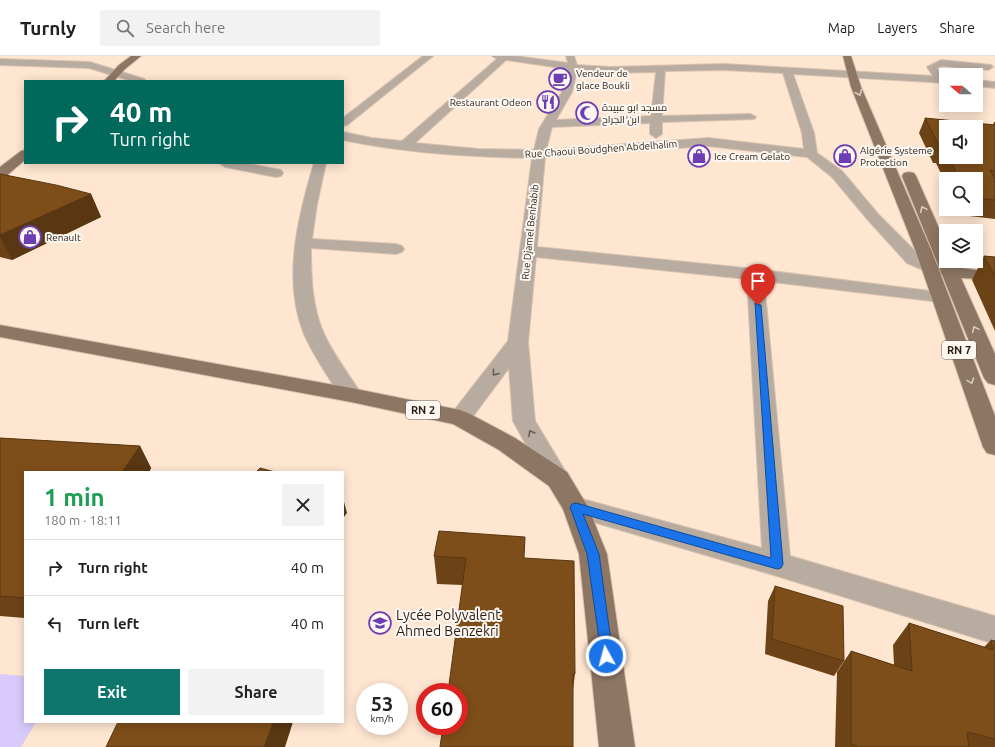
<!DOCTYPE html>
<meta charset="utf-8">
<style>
body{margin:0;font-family:Ubuntu,Cairo,sans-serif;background:#f2f2f2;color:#222;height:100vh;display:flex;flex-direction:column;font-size:15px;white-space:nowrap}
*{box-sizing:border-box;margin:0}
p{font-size:13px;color:#767676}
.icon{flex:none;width:22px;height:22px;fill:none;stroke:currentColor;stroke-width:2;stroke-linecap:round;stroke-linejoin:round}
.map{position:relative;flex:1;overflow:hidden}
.drawer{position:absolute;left:24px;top:415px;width:320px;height:252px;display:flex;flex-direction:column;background:#fff;border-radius:0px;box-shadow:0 2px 10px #0003}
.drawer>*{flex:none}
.guide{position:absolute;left:24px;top:24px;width:320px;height:84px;border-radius:0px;box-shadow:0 2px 10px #0003;background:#00695c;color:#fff;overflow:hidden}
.needle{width:26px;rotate:290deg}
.tools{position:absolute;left:939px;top:12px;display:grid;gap:8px}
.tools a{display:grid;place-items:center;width:44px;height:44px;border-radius:0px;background:#fff;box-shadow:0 2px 10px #0003;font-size:20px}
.speed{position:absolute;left:356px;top:627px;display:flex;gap:8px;font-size:20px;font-weight:700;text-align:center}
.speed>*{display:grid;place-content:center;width:52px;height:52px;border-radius:50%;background:#fff;box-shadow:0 2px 10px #0003;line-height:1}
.speed small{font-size:10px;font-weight:400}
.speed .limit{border:6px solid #d22;background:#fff;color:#111}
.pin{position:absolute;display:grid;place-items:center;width:34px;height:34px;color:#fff;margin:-41px -17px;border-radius:50% 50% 50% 0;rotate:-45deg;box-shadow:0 0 4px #0007}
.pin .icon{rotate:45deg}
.me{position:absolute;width:44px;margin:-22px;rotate:353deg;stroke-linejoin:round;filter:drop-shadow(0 0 3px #0008)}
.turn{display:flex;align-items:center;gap:14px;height:84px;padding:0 20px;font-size:18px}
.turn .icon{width:52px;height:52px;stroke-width:2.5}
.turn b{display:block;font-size:28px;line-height:34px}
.round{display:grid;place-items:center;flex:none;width:42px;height:42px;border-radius:0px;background:#f2f2f2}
.summary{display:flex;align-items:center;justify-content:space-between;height:68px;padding:0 20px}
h1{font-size:24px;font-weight:700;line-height:30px;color:#1e9e55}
.action{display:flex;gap:8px;margin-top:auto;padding:8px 20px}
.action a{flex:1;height:46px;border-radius:0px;background:#0f766e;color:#fff;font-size:16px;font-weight:700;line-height:46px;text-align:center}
.action a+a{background:#f2f2f2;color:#222}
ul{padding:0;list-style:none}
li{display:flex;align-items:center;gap:12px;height:56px;padding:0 20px;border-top:1px solid #e0e0e0}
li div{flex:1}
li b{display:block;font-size:15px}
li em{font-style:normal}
header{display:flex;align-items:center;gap:24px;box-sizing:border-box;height:56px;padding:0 20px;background:#fff;border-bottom:1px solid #e0e0e0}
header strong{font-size:19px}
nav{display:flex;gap:22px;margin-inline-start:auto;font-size:14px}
.search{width:280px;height:36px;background:#f2f2f2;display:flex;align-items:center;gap:10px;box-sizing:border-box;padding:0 14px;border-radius:0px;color:#767676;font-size:15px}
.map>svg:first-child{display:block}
.green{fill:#d8cafb}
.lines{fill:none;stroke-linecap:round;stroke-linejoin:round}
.minor-casing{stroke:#d8c2af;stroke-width:2}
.major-casing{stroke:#d8c2af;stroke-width:2}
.minor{fill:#b8aba0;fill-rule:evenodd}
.major{fill:#8d7663;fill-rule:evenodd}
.wall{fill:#6c4316;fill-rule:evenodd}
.shaded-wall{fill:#583712}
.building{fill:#7e4e1a;stroke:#583712}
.oneway{stroke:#d6cabf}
.oneway2{stroke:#695d54}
.route{fill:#1a73e8;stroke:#114b97}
.labels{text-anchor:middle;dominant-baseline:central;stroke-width:4;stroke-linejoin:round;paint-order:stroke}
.far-poi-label{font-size:10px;fill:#291e15;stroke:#fdf7f1;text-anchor:start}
.far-street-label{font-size:10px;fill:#291e15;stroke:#fdf7f1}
.shield{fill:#fdf7f1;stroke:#695f57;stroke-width:1}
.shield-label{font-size:11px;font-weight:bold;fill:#291e15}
.near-poi-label{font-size:14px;fill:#291e15;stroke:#fdf7f1;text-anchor:start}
</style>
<header>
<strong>Turnly</strong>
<div class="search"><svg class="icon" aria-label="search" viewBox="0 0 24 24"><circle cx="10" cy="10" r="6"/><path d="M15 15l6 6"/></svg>Search here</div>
<nav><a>Map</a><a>Layers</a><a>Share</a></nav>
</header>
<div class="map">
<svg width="995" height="691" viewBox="0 0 995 691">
<rect width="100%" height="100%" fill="#fee6d1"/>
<!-- green -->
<polygon class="green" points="0,618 25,620 25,666 36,666 21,691 0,691"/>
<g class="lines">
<!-- minor casing -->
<g class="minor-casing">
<g id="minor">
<polygon points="423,0 433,0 347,69 343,70 343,62"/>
<path d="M492,0H515L568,7L566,0H574L577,9L610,11L724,8L933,20L927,11L941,4L991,9L993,11L988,14L942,10L937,12L943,21H946V27L793,18L814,77L817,97L842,115L878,158L919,199L934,208L956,211L959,215L956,219L950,220L930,217L907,207L868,164L832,121L807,101L708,90L545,101L537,191L755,213L946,237L949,241L946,245L940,246L764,225L790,500L995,560V588L777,520L566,458L562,451L566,444L575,441L762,492L747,223L536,201L528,286L535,365L570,423L567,430L558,432L549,430L513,365L509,312L468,367L460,370L452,367L449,362L452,357L508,285L532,102C469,101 405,97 343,84V76L372,82L402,85L497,3ZM506,4L568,13L562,36L539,73L534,94L478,93L415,87ZM577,14L610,17L656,16L651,60L556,64L572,36ZM724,14L783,17L802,77L804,93L708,82L546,94L552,71L650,67V78L656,82L662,78V66L754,63L756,61L750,58L662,60L665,15Z"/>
<polygon points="0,3 90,6 144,23 146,25 131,25 89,12 0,9"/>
<polygon points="976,24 995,26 995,32 976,30"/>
<polygon points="219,107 245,107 281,114 283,117 281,120 276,121 225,111"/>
<path d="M314,107H326L317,148L312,183L396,188L402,190L404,193L402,196L396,198L311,192C311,223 312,254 326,282C336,302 350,320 362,339L359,344L351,346L343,344C330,323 314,301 304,278C282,224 298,161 314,107Z"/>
</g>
</g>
<!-- major casing -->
<g class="major-casing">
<g id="major">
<polygon points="131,0 141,0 125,13 114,25 104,25 119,9"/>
<polygon points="843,0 851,0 861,31 932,196 995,360 995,399 987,397 983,391 916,196 851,31"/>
<polygon points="25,94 25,104 5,121 0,122 0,111 21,95"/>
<polygon points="909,116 914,117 916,120 946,188 946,205 953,205 956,211 976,214 995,214 995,224 961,222 995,298 995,329 988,327 984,322 902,120 904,117"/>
<polygon points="0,269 351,332 460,354 468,357 515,382 567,416 588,451 607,498 635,691 599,691 579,498 563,453 549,430 499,394 453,368 351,346 0,281"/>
</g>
</g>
<!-- minor -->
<use href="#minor" class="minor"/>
<!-- major -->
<use href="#major" class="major"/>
</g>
<!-- wall -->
<g class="wall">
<path d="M925,62L993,69L994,66H995V163L961,159L958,153H976V123H946V128L936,107H933L919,77ZM946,71L976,101H946Z"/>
<polygon points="0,118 91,138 101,161 12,204 0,201"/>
<polygon points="984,200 995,201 995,275 972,224"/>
<polygon points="0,382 140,390 151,412 149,416 25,416 25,562 0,560"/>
<polygon points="434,500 524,502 575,618 573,634 462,529 437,528"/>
<polygon points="775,530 844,605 834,620 765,598 768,545"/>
<polygon points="909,567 984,591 991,584 995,585 995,691 835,691 837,616 851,595 894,609 893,589"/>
</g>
<!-- shaded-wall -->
<g class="shaded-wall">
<polygon points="91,138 101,161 12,204 0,181 0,179"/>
<polygon points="140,390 151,412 149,416 122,416"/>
<polygon points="343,442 347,457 343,462"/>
<polygon points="273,666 293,666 285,691 264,691"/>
</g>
<!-- building -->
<g class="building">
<polygon points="925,62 995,69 995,115 990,114 995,123 995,144 976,142 976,123 960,123 948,101 976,101 976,71 946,71 946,97 943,91 940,91"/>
<polygon points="0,118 56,129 91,138 0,179"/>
<polygon points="984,200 995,201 995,220"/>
<polygon points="0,382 140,390 122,416 25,416 25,542 0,540"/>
<polygon points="260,412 275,416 256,416"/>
<polygon points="439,475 525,481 524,502 574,505 575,618 573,618 573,691 440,691 443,670 459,670 459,636 448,636 466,502 434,500"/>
<polygon points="775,530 843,550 844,605 772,583"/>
<polygon points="909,567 993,594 991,584 995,585 995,683 967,676 969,691 858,691 851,688 851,595 912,615"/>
<polygon points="118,666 273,666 264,691 106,691"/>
</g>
<!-- one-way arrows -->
<defs><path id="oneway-chevron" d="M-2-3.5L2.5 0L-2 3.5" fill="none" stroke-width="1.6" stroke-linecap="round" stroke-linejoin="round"/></defs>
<g class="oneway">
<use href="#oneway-chevron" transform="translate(859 37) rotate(67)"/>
<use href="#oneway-chevron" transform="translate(923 153) rotate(-114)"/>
<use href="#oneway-chevron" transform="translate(975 273) rotate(-114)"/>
<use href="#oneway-chevron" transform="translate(971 325) rotate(70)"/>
</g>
<g class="oneway2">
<use href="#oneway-chevron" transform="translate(495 317) rotate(128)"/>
<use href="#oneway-chevron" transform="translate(531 377) rotate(-120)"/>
</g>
<!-- route -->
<polygon class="route" points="755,247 761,249 783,508 781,512 777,513 583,458 599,498 613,600 611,604 606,606 602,604 587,498 570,451 572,448 576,447 771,502"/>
<!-- icons -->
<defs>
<g id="cafe-ring" transform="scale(1.15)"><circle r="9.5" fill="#fdf7f1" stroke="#6d3db4" stroke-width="1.5"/><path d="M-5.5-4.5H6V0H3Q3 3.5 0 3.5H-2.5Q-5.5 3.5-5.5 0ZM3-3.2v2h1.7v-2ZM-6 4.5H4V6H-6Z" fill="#6d3db4"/></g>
<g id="restaurant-ring" transform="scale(1.15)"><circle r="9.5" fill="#fdf7f1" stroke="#6d3db4" stroke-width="1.5"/><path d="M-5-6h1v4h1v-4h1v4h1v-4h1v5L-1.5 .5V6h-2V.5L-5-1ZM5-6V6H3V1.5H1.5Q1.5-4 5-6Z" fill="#6d3db4"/></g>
<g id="mosque-ring" transform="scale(1.15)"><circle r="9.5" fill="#fdf7f1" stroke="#6d3db4" stroke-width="1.5"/><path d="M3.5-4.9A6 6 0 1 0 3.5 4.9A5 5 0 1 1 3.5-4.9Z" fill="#6d3db4"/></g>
<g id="shop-ring" transform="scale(1.15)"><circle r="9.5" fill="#fdf7f1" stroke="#6d3db4" stroke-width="1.5"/><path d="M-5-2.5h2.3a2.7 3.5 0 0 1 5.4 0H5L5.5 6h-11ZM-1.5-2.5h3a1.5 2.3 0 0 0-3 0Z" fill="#6d3db4"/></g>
<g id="school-ring" transform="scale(1.15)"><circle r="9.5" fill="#fdf7f1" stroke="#6d3db4" stroke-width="1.5"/><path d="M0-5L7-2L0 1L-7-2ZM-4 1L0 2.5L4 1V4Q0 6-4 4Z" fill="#6d3db4"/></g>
</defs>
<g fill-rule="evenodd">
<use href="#cafe-ring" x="560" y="23"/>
<use href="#restaurant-ring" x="548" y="46"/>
<use href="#mosque-ring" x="587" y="57"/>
<use href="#shop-ring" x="699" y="100"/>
<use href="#shop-ring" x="845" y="100"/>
<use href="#shop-ring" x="30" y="181"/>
<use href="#school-ring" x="380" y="567"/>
</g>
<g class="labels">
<!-- far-poi labels -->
<g class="far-poi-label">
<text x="576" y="17">Vendeur de<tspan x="576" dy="12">glace Boukli</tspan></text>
<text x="532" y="46" text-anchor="end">Restaurant Odeon</text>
<text x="602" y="51">مسجد ابو عبيدة<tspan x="602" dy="12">ابن الجراح</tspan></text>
<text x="860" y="94">Algérie Systeme<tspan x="860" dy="12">Protection</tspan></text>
<text x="714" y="100">Ice Cream Gelato</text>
<text x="46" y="181">Renault</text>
</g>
<!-- far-street labels -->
<g class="far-street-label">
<text transform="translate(601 93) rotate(-4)">Rue Chaoui Boudghen Abdelhalim</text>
<text transform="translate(530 176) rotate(-84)">Rue Djamel Benhabib</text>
</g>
<!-- shield labels -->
<g class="shield">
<rect x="942" y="285" width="34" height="18" rx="3"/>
<rect x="406" y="345" width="34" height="18" rx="3"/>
</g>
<g class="shield-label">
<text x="959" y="294">RN 7</text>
<text x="423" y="354">RN 2</text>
</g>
<!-- near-poi labels -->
<g class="near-poi-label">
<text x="396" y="559">Lycée Polyvalent<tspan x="396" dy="16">Ahmed Benzekri</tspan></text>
</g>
</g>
</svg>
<div class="tools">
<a><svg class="needle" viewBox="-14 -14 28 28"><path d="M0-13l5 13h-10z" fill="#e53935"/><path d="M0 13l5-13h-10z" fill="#767676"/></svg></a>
<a><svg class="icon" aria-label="sound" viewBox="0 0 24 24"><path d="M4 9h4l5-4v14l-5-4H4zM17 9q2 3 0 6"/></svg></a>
<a><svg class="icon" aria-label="search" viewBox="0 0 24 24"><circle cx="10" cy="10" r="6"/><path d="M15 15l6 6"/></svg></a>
<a><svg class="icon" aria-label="layers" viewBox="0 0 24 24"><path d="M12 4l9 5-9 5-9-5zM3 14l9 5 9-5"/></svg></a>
</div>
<div class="speed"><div>53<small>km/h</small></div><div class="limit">60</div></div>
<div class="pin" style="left:758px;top:249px;background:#d93025"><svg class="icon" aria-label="arrive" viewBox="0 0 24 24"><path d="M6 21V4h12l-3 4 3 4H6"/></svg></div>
<svg class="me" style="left:606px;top:600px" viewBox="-20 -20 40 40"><circle r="17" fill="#1a73e8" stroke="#fff" stroke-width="3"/><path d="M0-11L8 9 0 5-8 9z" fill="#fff"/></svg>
<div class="guide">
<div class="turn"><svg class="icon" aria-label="right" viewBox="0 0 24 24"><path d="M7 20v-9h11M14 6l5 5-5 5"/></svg><div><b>40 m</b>Turn right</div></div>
</div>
<section class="drawer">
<div class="summary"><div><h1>1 min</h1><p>180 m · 18:11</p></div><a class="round"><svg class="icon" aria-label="close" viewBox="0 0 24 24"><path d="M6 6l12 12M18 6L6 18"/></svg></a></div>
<ul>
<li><svg class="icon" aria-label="right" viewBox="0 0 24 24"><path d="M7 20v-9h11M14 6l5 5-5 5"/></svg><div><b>Turn right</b></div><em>40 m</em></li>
<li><svg class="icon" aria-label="left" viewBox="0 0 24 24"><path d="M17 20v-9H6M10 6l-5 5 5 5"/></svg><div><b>Turn left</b></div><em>40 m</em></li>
</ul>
<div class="action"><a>Exit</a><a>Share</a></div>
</section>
</div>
